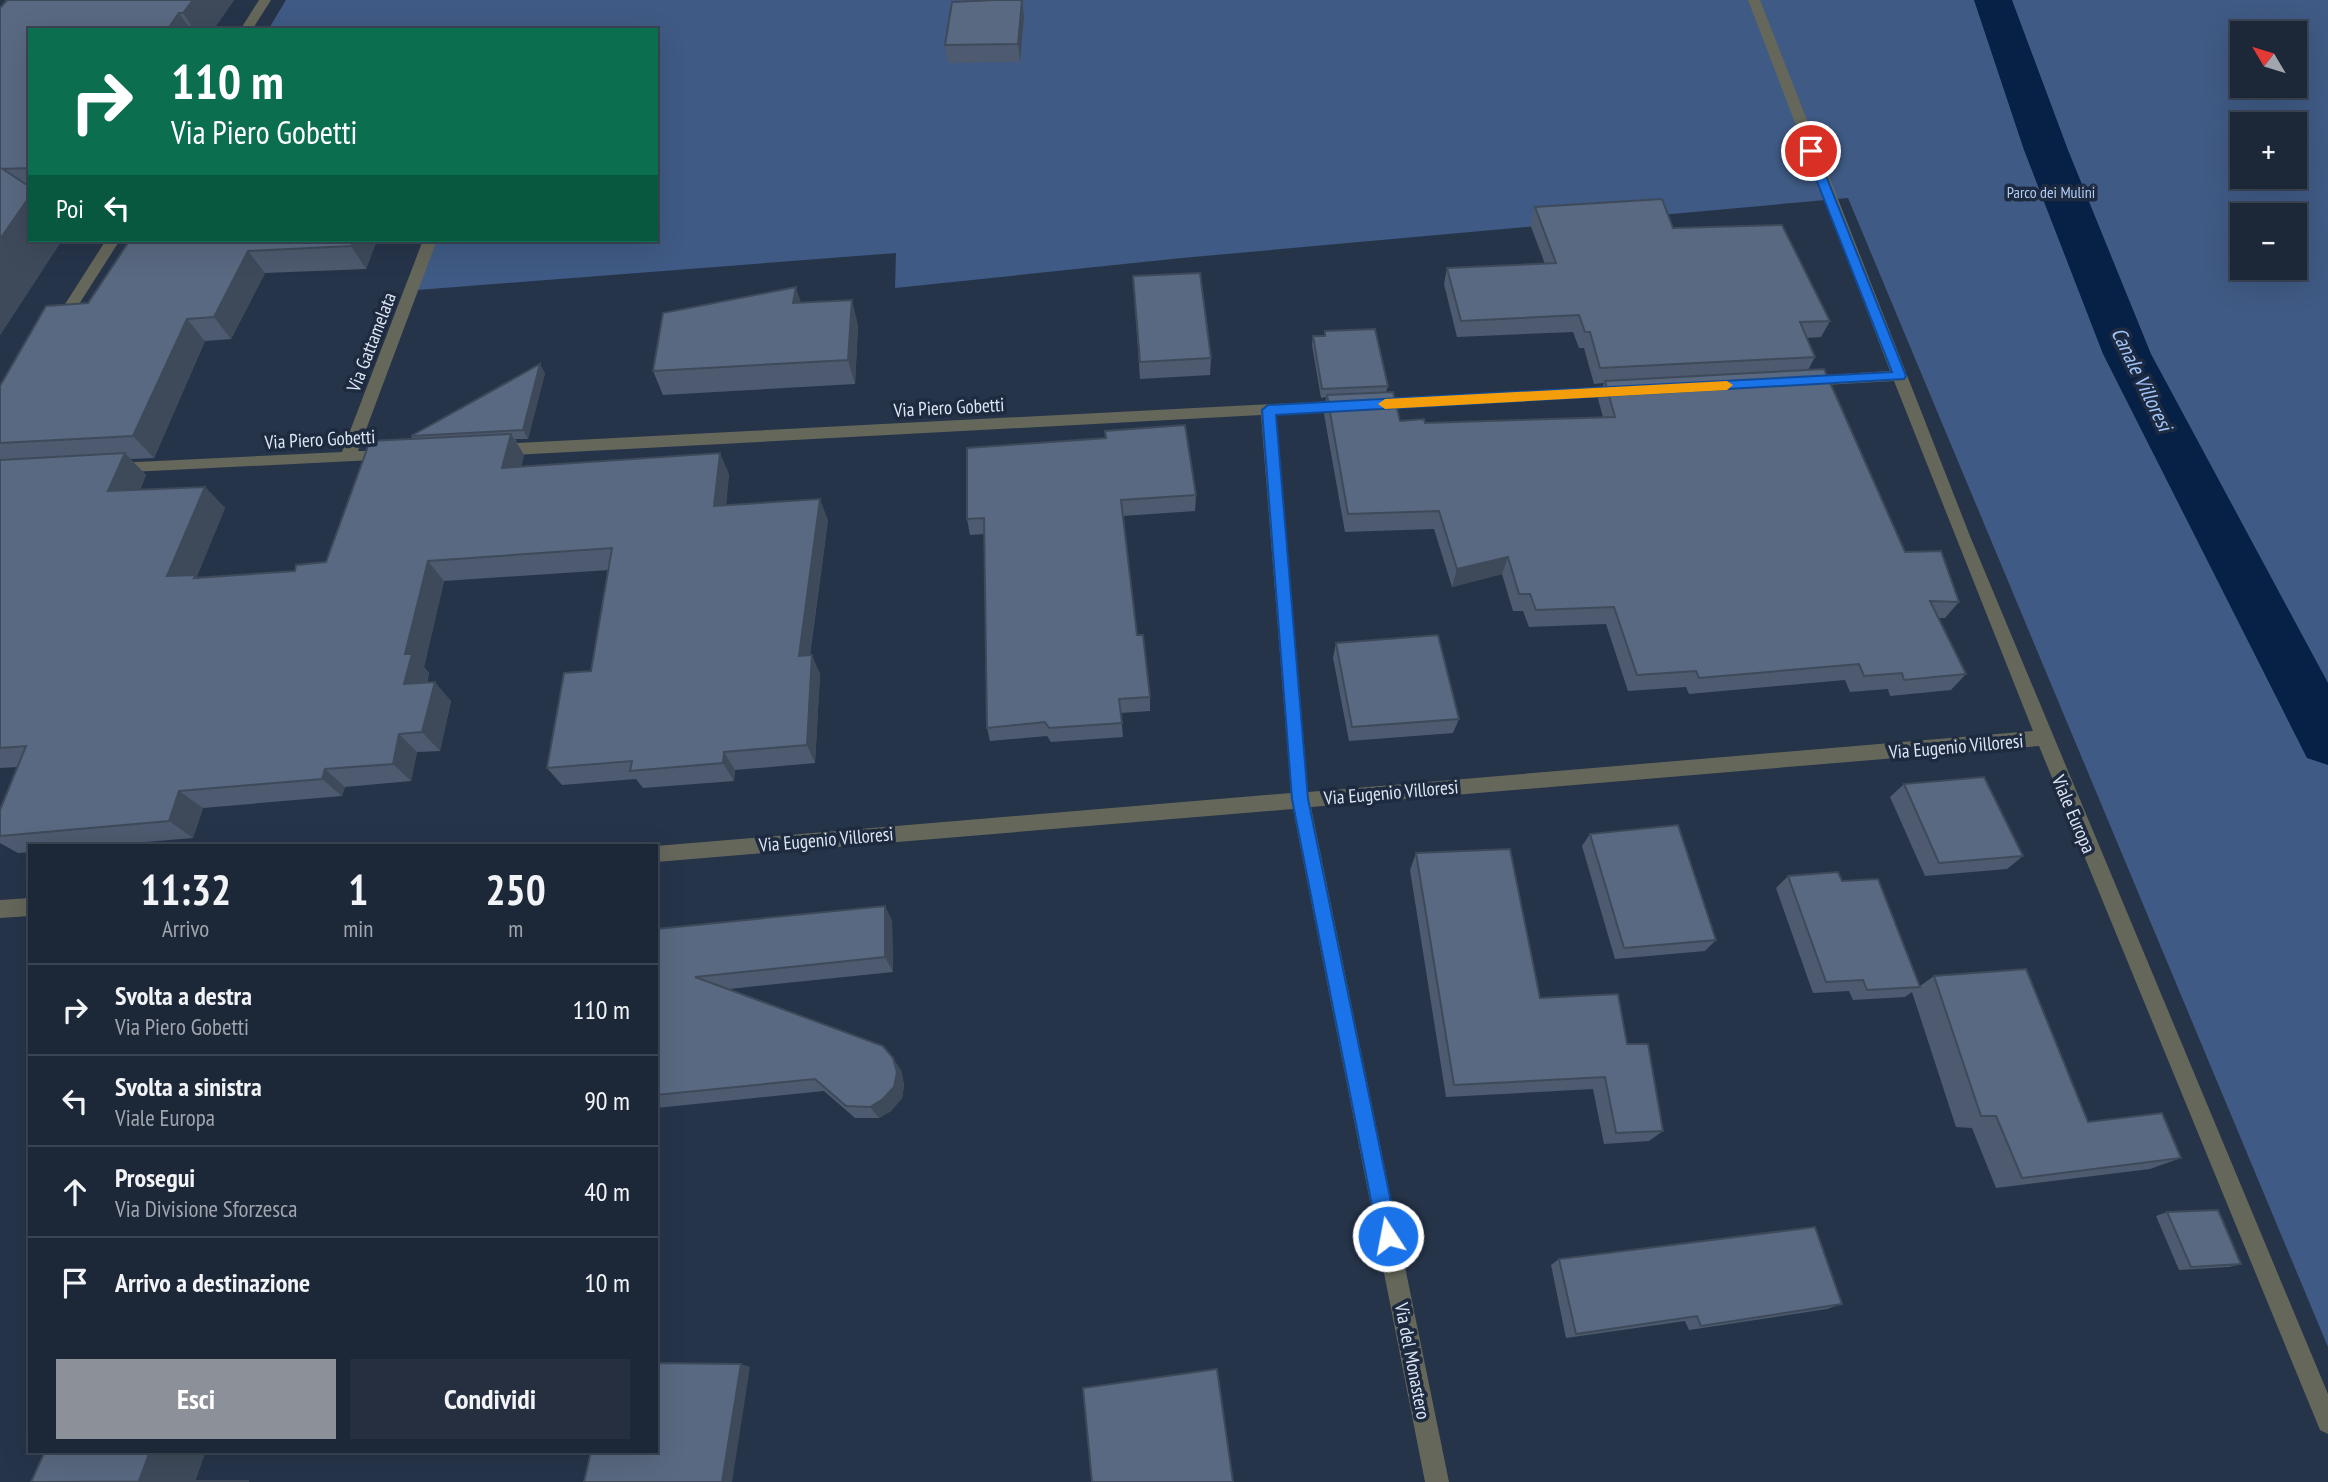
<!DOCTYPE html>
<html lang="it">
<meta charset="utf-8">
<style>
body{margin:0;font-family:"PT Sans Narrow",sans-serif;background:#252f40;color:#f1f3f6;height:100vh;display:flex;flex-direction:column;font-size:26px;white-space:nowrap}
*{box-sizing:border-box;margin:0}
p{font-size:23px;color:#a0a5ae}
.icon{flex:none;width:38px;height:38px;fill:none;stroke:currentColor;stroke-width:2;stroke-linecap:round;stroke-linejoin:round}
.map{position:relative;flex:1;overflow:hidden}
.side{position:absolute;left:28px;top:844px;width:630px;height:609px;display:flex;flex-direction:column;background:#1c2738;border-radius:0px;box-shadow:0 7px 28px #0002,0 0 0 2px #3a4453}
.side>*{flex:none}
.top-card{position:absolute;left:28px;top:28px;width:630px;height:214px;border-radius:0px;box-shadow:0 7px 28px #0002,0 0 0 2px #3a4453;background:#0b6e4f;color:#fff;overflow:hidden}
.needle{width:46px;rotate:308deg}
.buttons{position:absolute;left:2230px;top:21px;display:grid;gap:14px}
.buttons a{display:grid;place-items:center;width:77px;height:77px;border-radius:0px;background:#1c2738;box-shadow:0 7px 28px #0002,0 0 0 2px #3a4453;font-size:35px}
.pin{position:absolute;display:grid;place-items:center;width:60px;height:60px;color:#fff;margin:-30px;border:4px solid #fff;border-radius:50%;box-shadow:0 2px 7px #0007}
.me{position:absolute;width:77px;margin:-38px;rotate:349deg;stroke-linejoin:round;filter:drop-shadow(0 0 5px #0008)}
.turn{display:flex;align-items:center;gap:24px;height:147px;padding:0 28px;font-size:32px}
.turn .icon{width:91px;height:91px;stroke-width:2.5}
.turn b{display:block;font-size:49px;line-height:60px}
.then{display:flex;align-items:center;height:66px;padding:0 28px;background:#0003;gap:14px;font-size:26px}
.eta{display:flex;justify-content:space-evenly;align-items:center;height:119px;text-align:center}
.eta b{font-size:42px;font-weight:800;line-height:49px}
.cta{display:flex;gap:14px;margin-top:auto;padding:14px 28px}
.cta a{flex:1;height:80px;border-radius:0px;background:#8c9099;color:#fff;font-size:28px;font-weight:800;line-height:80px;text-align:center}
.cta a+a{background:#252f40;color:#f1f3f6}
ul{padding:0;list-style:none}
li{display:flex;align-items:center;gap:21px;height:91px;padding:0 28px;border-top:2px solid #3a4453}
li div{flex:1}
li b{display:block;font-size:26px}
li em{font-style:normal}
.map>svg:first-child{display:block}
.green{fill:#3f5a84;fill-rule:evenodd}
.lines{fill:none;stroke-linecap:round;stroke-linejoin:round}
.canal{fill:#062046;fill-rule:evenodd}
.minor{fill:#65675a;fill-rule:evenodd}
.wall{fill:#4d5a6f}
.shaded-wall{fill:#3e4a5a}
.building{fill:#596981;stroke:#3e4a5a;stroke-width:2}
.route{fill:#1a73e8;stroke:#114b97;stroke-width:2}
.slow{fill:#f59e0b}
.labels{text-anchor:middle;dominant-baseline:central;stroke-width:7;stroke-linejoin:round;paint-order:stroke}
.far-park-label{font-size:16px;fill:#b2cdf6;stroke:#1d2a3f}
.street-label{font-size:19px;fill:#dce5f3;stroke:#1d2a3f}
.water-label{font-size:21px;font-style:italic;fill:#a1c5fb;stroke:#1d2a3f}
</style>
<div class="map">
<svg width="2328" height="1482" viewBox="0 0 2328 1482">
<rect width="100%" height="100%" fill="#26344a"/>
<!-- green -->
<path class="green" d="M286,0H2328V1347L1848,198L1182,258L895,288L896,253L405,291L423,240H656V30H268ZM2242,33H2294V86H2242ZM2242,124H2294V177H2242ZM2242,215H2294V268H2242Z"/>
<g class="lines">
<!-- canal -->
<polygon class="canal" points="1974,0 2012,0 2068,150 2151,354 2328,683 2328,765 2307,758 2103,354 2024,150"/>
<!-- minor -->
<g class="minor">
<polygon points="259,0 271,0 252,30 240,30"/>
<polygon points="1748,0 1760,0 1970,536 2328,1394 2328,1434 2320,1430 2039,746 1311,807 1449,1482 1425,1482 1293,809 656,862 656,846 1291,793 1261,415 496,456 488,450 496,444 1622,386 1629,391 1622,396 1276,414 1308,792 2033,731 1894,381 1807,386 1800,381 1807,376 1890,371"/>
<polygon points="106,240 120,240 65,326 55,326 53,323"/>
<polygon points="423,240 437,240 358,451 393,451 396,455 393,459 110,473 107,469 110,465 115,463 342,452"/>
<polygon points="30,898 30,916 0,918 0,900"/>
</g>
</g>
<!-- wall -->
<g class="wall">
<polygon points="234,0 213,30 30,30 30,240 62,240 0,335 0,8"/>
<polygon points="1024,17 1020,62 948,63 945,45"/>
<polygon points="1535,207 1673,228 1830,321 1821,337 1807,338 1815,357 1808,370 1905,552 1959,602 1945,618 1939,618 1966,674 1951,690 1890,696 1888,689 1850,692 1845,680 1689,694 1686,687 1628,691 1606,624 1529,627 1523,611 1513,611 1502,574 1452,587 1434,529 1345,532 1324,414 1326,397 1321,398 1312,345 1313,336 1324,336 1325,331 1388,386 1386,392 1400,421 1425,423 1603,417 1598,399 1604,383 1594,384 1584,348 1579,348 1573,332 1457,337 1444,284 1447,268 1545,264 1530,224"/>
<polygon points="130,240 377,240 366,269 265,273 231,339 205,341 154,458 130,459 146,475 140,490 205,487 225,508 197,576 199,578 295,571 326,562 413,439 411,436 545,373 528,439 515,439 524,455 521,467 729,474 726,505 828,520 810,655 820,674 815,763 735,770 734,781 643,788 636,779 562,785 547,768 591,671 609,570 444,581 424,667 429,673 427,683 451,701 440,751 417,752 411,781 345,787 342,796 203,808 193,838 110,845 30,845 30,852 18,853 0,843 0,810 18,767 0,768 0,386 88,303"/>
<polygon points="1133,276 1211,358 1210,375 1140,379"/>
<polygon points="801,303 858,325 855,384 663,395 653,371"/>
<polygon points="1106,438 1196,495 1195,511 1123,516 1137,635 1150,697 1150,711 1121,713 1123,737 1051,742 1047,736 990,741 987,728 985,534 970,535 967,519"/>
<polygon points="1336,643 1459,719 1453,733 1349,741 1333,658"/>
<polygon points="1904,784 2023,856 2007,869 1925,876 1890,797"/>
<polygon points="1590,834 1716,940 1705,951 1615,959 1582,846"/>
<polygon points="1416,853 1540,998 1627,1044 1663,1131 1649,1141 1604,1144 1593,1089 1446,1097 1410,870"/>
<polygon points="1788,876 1842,881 1920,986 1934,976 2088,1122 2181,1158 2150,1169 1996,1188 1972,1128 1956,1127 1912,992 1905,997 1853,1000 1849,991 1813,993 1776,888"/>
<polygon points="885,906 892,921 893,972 729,989 901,1070 904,1085 902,1098 891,1111 879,1118 855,1118 824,1091 656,1108 656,929"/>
<polygon points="2167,1212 2241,1264 2229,1267 2179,1270 2156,1216"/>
<polygon points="1559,1259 1842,1304 1827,1309 1689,1330 1685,1321 1566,1338 1551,1265"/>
</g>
<!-- shaded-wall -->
<g class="shaded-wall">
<polygon points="193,0 234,0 213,30 194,30 183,13"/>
<polygon points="1022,0 1024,17 1020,62 1018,44"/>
<polygon points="179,13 191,30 167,30"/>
<polygon points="30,196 30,240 62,240 0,335 0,239"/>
<polygon points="354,240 377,240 366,269 351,246"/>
<polygon points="248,251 265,273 231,339 214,317"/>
<polygon points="796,287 804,312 793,303"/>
<polygon points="852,300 858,325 855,384 848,360"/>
<polygon points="187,319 205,341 154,458 133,436"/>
<polygon points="540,364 545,373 528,439 523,430"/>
<polygon points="511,434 524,455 516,489 502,468"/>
<polygon points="125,453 146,475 130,512 108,491"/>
<polygon points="720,453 729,474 723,527 714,506"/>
<polygon points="205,487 225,508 197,576 217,595 167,576"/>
<polygon points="820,499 828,520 807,675 799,656"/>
<polygon points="1508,557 1502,574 1452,587 1457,569"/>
<polygon points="428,561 444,581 424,667 429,673 421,703 404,684 405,654"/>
<polygon points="812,655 820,674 815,763 807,745"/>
<polygon points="435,682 451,701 440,751 422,732"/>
<polygon points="399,734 417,752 411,781 393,764"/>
<polygon points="724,752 735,770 734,781 723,763"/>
<polygon points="325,769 345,787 342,796 322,779"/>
<polygon points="179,791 203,808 193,838 169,821"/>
<polygon points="885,906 892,921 893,972 885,957"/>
<polygon points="893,1058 901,1070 904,1085 902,1098 891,1111 879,1118 870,1107"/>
<polygon points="741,1364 750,1367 732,1482 722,1482"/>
<polygon points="150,1451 206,1451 195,1482 139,1481"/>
</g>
<!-- building -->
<g class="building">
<polygon points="7,0 193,0 183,13 179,13 167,30 30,30 30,168 0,169 0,8"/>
<polygon points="995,0 1022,0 1018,44 945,45 952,2"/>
<polygon points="1,168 30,187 30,196 0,239 0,169"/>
<polygon points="1662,199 1673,228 1782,225 1830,321 1800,322 1815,357 1600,368 1590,332 1585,332 1579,315 1461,321 1447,268 1556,263 1535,207"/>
<polygon points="130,240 354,240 351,246 248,251 214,317 187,319 133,436 0,443 0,386 46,306 88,303"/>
<polygon points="1200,273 1211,358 1140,362 1133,276"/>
<polygon points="796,287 793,303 852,300 848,360 653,371 663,313"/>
<polygon points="1375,329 1388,386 1322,389 1313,336 1325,336 1325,331"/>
<polygon points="540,364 523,430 411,436"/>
<polygon points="1824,369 1905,552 1941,551 1959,602 1930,601 1966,674 1904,680 1902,673 1864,676 1859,664 1699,678 1696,671 1637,675 1614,607 1536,610 1530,594 1519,594 1508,557 1457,569 1439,511 1348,514 1327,395 1393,392 1400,421 1424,419 1425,423 1615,417 1605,381"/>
<polygon points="1185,425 1196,495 1121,500 1137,635 1143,635 1150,697 1119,699 1122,723 1049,728 1045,722 987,728 984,518 967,519 967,448 1106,438 1105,431"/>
<polygon points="511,434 502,468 720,453 714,506 820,499 799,656 812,655 807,745 724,752 723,763 630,771 632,761 547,768 564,673 591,671 612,548 428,561 405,654 412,654 404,684 435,682 422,732 399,734 393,764 325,769 322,779 179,791 169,821 0,836 0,810 26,746 0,748 0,460 125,453 108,491 205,487 167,576 196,575 194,578 295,571 296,565 326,562 370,441"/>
<polygon points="1438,635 1459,719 1352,727 1336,643"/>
<polygon points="1984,777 2023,856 1939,863 1904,784"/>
<polygon points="1678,825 1716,940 1624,948 1590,834"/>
<polygon points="1510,849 1540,998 1618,994 1627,1044 1648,1044 1663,1131 1616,1133 1605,1077 1454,1085 1416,853"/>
<polygon points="1838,872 1842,881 1878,879 1920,987 1867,990 1863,980 1826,982 1788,876"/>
<polygon points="885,906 885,957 695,977 883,1046 893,1058 897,1072 894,1087 883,1099 870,1107 846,1106 815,1079 656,1095 656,929"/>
<polygon points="2026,969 2088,1122 2162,1113 2181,1158 2022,1178 1996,1116 1981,1116 1934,976"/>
<polygon points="2218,1210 2241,1264 2191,1267 2167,1212"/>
<polygon points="1815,1227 1842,1304 1701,1326 1697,1316 1576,1334 1559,1259"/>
<polygon points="656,1363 741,1364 722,1482 584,1482 591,1451 656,1451"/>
<polygon points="1217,1369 1233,1482 1092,1482 1083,1388"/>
<polygon points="45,1451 150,1451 139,1481 249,1481 31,1482"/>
</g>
<!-- route -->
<polygon class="route" points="1811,148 1816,151 1906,376 1904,379 1276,415 1308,799 1398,1236 1395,1243 1388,1246 1381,1243 1378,1236 1292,799 1262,410 1268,405 1892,372 1805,151"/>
<!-- slow -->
<polygon class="slow" points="1727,381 1733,385 1727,390 1385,409 1378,404 1385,399"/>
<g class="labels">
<!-- far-park labels -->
<g class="far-park-label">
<text x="2051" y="192">Parco dei Mulini</text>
</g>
<!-- street labels -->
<g class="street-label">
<text transform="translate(371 342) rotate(-69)">Via Gattamelata</text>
<text transform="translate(949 407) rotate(-3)">Via Piero Gobetti</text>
<text transform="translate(320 439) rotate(-3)">Via Piero Gobetti</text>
<text transform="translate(1956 746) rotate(-5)">Via Eugenio Villoresi</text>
<text transform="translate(1391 792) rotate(-5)">Via Eugenio Villoresi</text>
<text transform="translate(2074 814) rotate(67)">Viale Europa</text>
<text transform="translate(826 839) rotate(-5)">Via Eugenio Villoresi</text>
<text transform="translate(1413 1361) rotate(79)">Via del Monastero</text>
</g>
<!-- water labels -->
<g class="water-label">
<text transform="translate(2142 379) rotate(64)">Canale Villoresi</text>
</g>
</g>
</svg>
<div class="buttons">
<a><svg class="needle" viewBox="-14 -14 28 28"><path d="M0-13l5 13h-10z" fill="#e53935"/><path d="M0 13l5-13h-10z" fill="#a0a5ae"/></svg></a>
<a>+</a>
<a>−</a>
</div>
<div class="pin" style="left:1811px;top:151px;background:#d93025"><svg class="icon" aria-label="arrive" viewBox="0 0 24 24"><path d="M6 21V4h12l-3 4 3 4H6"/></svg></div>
<svg class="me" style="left:1388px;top:1236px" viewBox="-20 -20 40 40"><circle r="17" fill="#1a73e8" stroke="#fff" stroke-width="3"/><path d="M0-11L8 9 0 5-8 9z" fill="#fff"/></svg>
<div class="top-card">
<div class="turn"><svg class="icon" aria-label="right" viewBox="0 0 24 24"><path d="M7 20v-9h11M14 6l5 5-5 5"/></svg><div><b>110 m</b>Via Piero Gobetti</div></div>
<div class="then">Poi<svg class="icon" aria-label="left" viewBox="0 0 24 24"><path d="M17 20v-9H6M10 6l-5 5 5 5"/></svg></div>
</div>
<section class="side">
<div class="eta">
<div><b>11:32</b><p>Arrivo</p></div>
<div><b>1</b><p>min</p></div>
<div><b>250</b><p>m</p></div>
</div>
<ul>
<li><svg class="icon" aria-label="right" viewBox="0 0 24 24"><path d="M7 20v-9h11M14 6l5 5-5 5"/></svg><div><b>Svolta a destra</b><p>Via Piero Gobetti</p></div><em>110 m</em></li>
<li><svg class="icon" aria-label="left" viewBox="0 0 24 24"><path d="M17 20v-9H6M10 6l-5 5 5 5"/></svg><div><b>Svolta a sinistra</b><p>Viale Europa</p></div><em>90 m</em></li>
<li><svg class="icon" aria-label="ahead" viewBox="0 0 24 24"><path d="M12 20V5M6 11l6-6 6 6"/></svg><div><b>Prosegui</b><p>Via Divisione Sforzesca</p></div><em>40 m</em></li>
<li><svg class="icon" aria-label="arrive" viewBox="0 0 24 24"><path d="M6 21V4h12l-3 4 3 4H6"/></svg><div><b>Arrivo a destinazione</b></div><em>10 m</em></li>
</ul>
<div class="cta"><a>Esci</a><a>Condividi</a></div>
</section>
</div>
